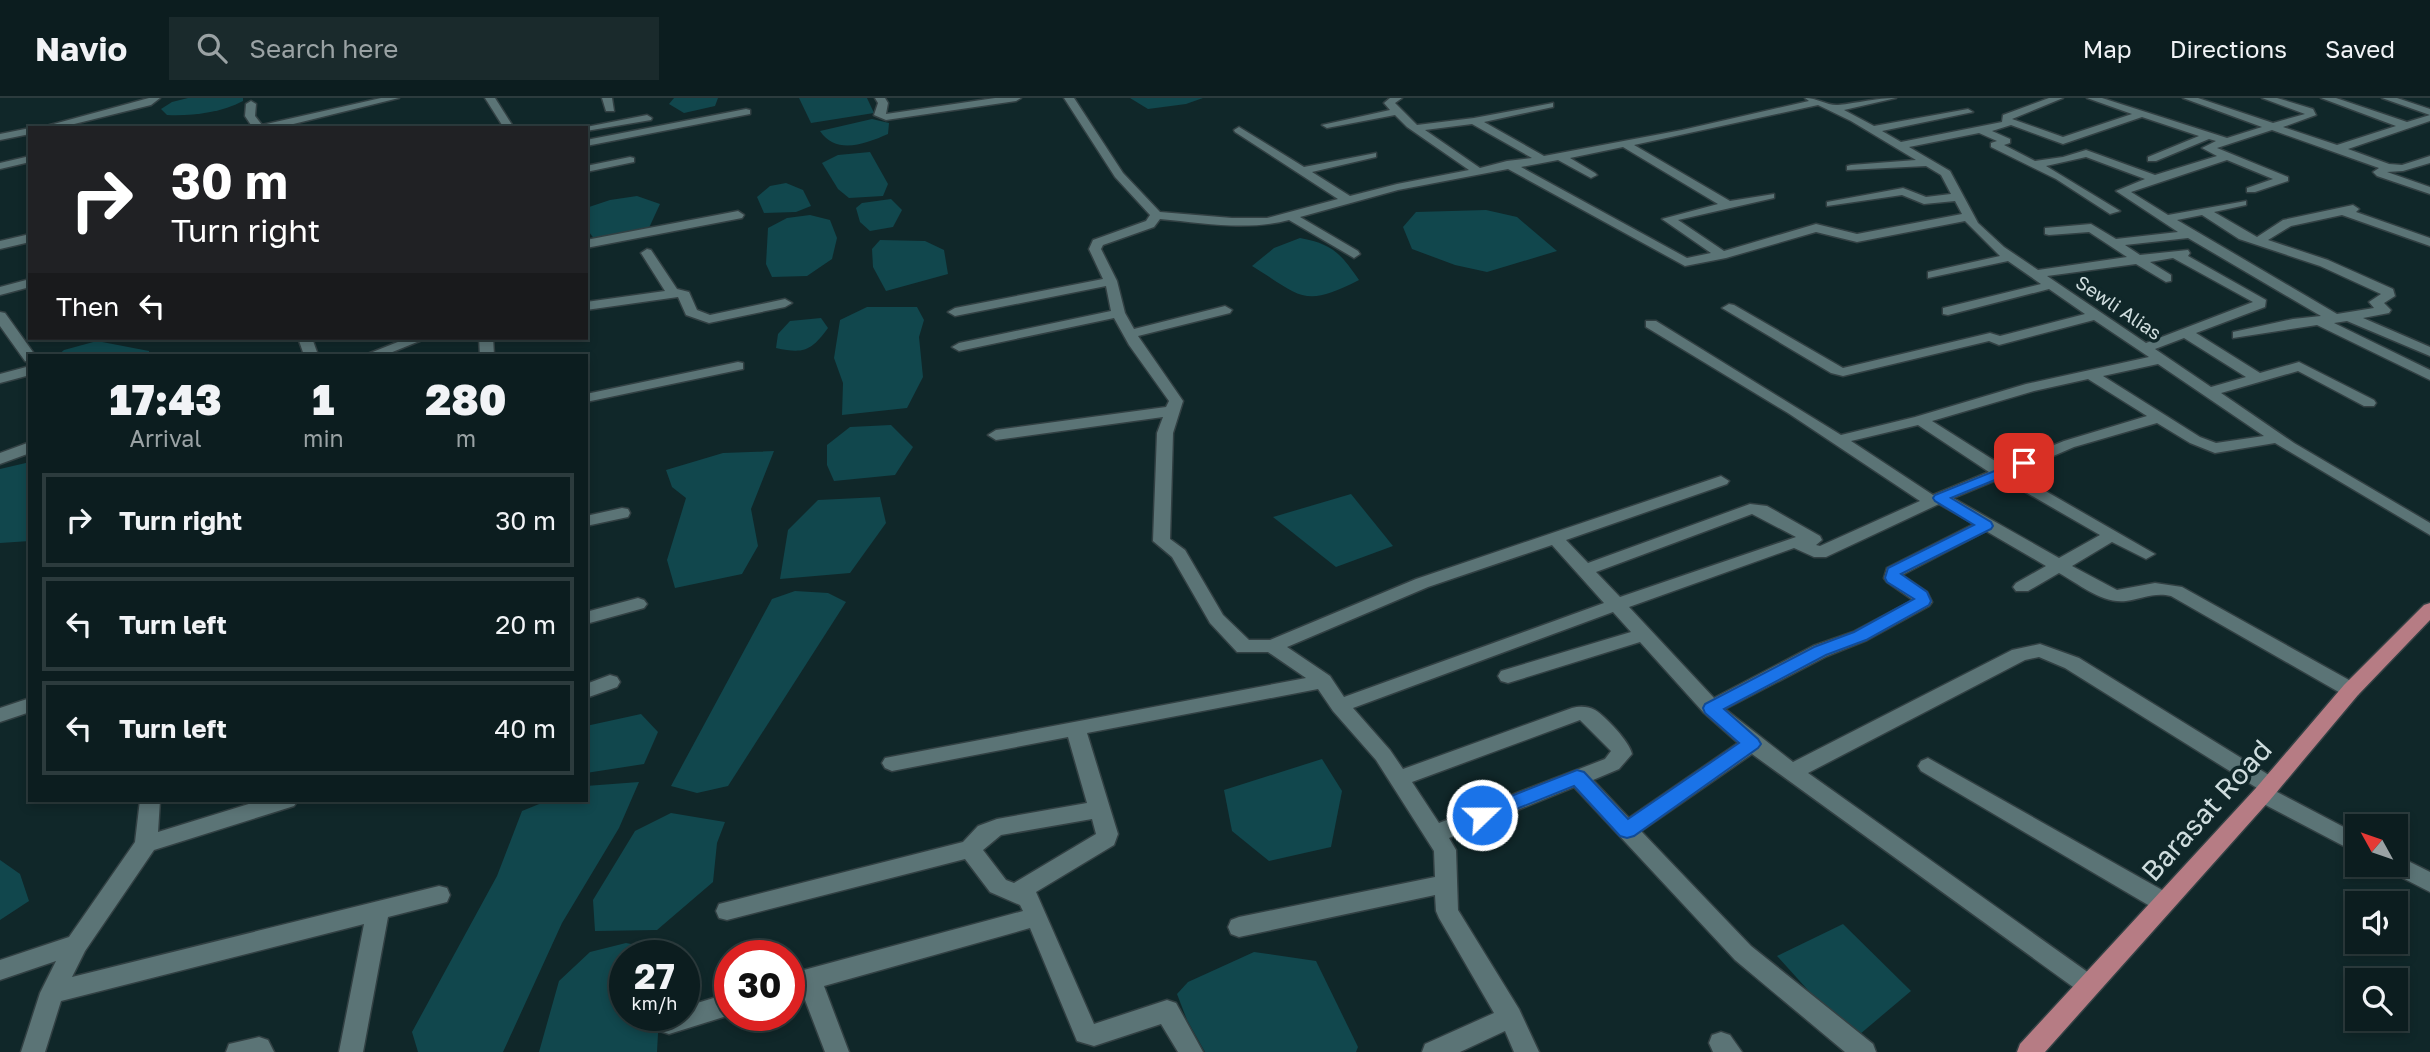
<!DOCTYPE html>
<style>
body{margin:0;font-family:"Golos Text",sans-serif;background:#1a2a2c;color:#f1f3f6;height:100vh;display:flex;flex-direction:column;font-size:26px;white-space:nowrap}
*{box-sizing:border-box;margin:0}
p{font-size:23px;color:#9aa2a4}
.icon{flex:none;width:38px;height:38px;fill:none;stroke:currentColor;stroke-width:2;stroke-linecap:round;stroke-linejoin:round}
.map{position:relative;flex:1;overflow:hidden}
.drawer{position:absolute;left:28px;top:256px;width:560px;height:448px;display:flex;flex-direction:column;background:#0c1d1f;border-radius:0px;box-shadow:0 4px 10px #0003,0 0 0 2px #2c3b3d}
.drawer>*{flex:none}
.hud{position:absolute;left:28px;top:28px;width:560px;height:214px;border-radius:0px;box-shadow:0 4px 10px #0003,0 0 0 2px #2c3b3d;background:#202124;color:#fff;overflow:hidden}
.needle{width:46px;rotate:310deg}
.tools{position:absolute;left:2345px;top:716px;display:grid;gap:14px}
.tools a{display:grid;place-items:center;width:63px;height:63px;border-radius:0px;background:#0c1d1f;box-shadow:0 4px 10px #0003,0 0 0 2px #2c3b3d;font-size:35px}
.speed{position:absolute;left:609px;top:842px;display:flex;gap:14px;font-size:35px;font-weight:700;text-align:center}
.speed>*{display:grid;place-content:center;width:91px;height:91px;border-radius:50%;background:#0c1d1f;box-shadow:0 4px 10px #0003,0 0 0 2px #2c3b3d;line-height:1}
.speed small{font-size:18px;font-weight:400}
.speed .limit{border:10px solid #d22;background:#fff;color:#111}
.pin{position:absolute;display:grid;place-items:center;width:60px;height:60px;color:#fff;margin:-30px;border-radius:14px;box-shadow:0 4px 10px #0006}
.me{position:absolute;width:77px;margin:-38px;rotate:68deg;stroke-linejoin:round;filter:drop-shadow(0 0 5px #0008)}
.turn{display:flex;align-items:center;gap:24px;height:147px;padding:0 28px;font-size:32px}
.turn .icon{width:91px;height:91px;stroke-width:2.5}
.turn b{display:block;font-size:49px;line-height:60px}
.then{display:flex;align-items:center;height:66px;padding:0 28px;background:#0003;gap:14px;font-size:26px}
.eta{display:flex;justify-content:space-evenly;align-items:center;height:119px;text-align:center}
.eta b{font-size:42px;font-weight:800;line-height:49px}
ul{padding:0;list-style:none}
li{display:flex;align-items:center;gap:21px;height:94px;margin:0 14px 10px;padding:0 14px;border:4px solid #2c3b3d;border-radius:0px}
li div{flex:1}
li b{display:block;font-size:26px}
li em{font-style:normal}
header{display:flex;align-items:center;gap:42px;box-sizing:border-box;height:98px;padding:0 35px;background:#0c1d1f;border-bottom:2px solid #2c3b3d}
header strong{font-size:33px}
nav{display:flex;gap:38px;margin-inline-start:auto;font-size:24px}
.search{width:490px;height:63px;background:#1a2a2c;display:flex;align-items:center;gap:18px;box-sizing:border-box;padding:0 24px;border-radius:0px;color:#9aa2a4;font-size:26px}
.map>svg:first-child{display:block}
.water{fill:#11474d}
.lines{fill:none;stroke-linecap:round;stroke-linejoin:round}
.minor-casing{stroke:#324043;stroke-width:3}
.primary-casing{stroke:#324043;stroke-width:3}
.minor{fill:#5b7476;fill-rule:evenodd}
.primary{fill:#b67c84;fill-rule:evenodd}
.route{fill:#1a73e8;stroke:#114b97;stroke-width:2}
.labels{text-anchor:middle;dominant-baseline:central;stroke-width:7;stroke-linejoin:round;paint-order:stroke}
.far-street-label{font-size:19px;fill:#cfddde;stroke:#102729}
.near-street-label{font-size:28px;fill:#cfddde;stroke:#102729}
</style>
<header>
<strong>Navio</strong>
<div class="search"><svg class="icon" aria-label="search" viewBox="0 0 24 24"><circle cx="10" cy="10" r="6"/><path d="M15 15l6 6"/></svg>Search here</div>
<nav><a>Map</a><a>Directions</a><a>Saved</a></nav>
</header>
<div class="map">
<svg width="2430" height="954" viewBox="0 0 2430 954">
<rect width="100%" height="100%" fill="#102729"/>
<!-- water -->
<g class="water">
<path d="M188,0H243V3C220,15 192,18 167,17L161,11L172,4Z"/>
<polygon points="674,0 718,0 715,8 684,15 669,6"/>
<polygon points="799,0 867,0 874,15 811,25"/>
<polygon points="1130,0 1203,0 1186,6 1148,11"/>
<path d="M872,21L889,25L888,36C865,46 836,57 820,33Z"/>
<polygon points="870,54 888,86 883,98 849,100 838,91 822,65 838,57"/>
<polygon points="786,85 803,92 811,108 796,114 764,115 757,99 770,88"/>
<polygon points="637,98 660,106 648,132 595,142 586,130 586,110 610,102"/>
<polygon points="891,101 902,112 893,129 870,133 860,124 856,110 862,105"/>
<polygon points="1486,112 1517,119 1557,153 1487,174 1455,167 1412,151 1403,129 1416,114"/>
<polygon points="810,117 830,122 837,140 832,161 807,178 772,179 766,166 768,130 787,120"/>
<path d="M1300,140C1333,146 1341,156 1359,182C1303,211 1301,198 1252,168L1274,150Z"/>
<polygon points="880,142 925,143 944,152 948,176 886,193 873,169 872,151"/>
<polygon points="867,209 917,209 924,222 919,239 923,279 907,310 842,317 843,285 834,260 840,222"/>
<path d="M821,220L828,230C811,253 804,256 776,250L778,236L790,223Z"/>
<polygon points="97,243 149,253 149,257 58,257 64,252"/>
<polygon points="891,327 913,349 895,377 834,383 827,367 827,347 850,329"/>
<polygon points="774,353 751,411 758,448 742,476 675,490 667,462 686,400 672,389 666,372 723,355"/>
<polygon points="30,364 30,443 0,445 0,371"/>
<polygon points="1351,396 1393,448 1336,469 1273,419"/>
<polygon points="880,399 886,425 850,475 780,481 788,432 818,402"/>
<polygon points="795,493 828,495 846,504 728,688 697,695 671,688 772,501"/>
<polygon points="641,616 658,634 644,666 586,675 586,628"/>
<polygon points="1322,661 1342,693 1331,749 1269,763 1232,733 1224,692"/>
<polygon points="639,684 619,730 562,825 503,954 418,954 412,934 497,778 522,713 549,702 586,702 586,688"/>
<polygon points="671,715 725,724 717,745 713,784 657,832 595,833 593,802 635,733"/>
<polygon points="0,762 20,776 29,803 0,822"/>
<polygon points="1843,826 1911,893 1853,942 1777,858"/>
<polygon points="626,845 657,851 657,857 625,858 625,917 659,917 657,954 539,954 559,883 590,854"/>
<polygon points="1254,854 1316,863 1358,949 1356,954 1205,954 1187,922 1177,896 1188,884"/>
</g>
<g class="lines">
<!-- minor casing -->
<g class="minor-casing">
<g id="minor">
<polygon points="149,0 160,0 151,7 58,30 39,30"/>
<polygon points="381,0 399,0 277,30 253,30 245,18 246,6 251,3 256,6 255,18 262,27"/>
<polygon points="485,0 495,0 514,30 504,30"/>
<polygon points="602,0 612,0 614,13 606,13"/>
<polygon points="875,0 885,0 888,5 886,16 995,0 1021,0 1016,3 886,22 874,17 878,5"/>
<path d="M1064,0H1074L1123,75L1160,114L1232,120H1267L1338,101L1235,34L1234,32L1239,29L1304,69L1376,55V59L1312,74L1350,98L1397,86L1469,72L1407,29L1395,17L1327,30L1322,27L1390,12L1384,5L1390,0H1402L1395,5L1417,27L1474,20L1553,5V9L1484,24L1544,58L1682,32L1809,3L1805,0C1817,0 1828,8 1838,7C1858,5 1876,0 1896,0L1844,12L1874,28L1968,11L1973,14L1882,33L1901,44L1997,25L2002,24L2003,17L2049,0H2063L2012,21L2063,39L2132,16L2087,0H2102L2227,40L2262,29L2183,0H2198L2273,25L2305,16L2262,0H2277L2313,11L2316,17L2283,29L2337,47L2396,28L2321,0H2336L2407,24L2430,17L2382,0H2397L2430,11V23L2348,51L2389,66L2402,67L2430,58V65L2403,73L2387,74L2430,89V96L2377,78L2373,74L2379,70L2272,32L2217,50L2288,79V83L2255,94H2247V90L2273,81L2227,62L2131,94L2168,117L2246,103V107L2214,114L2257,139L2283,122L2353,107L2359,111L2356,114L2430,140V148L2342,117L2291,128L2268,142L2328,162L2393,191L2395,198L2384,205L2391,212L2389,215L2363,220L2430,249V258L2347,223L2334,225L2430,272V282L2317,227L2233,240V234L2293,221L2321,218L2188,140L2125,147L2140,157L2188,152L2190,155L2188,158L2266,202L2265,209L2196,235L2260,275L2299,264L2374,302L2376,305L2374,308H2364L2298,273L2221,295L2294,345L2430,425V437L2275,345L2215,355L2190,345L2157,325L2074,349L2014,375L2155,456L2146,461L2112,444L2072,468L2117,492L2155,485L2182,489L2358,587L2361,592L2358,597H2344L2171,498C2154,494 2142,501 2126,503C2102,506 2079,486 2059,475L2028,493H2016L2013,489L2016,485L2046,468L1986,433L1902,477L1927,494L1932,504L1929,508L1867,542L1827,558L1725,611L1793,664L2012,552L2040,546L2079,560L2277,682L2280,688L2277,694L2357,736V755L2256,702L2253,696L2257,690L2065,570L2039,559L2025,562L1808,675L2096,880L2100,887L2096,894L2088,897L2080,894L1752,656L1641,733L1751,848L1873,946L1876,954H1845L1735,862L1574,689L1449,740L1456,752L1458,812L1519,911L1539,954H1514L1505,933L1460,954H1422L1425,946L1494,915L1439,820L1436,813L1435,797L1239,839L1231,836L1228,829L1231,822L1239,819L1435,779L1434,753L1376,662L1333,613L1318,591L1087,635L1118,736L1114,747L1036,794L1094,926L1167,902L1176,905L1203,954H1178L1161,926L1094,948L1077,943L1030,830L824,888L849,954H825L802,894L789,897V876L1023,813L1020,807L990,794L965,761L727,822L719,820L716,813L719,806L963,744L978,728L997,721L1087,705L1068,639L892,673L885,670L882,665L885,660L1306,580L1268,554H1237L1210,525L1172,459L1153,443L1157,335L1163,319L996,342L988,337L996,332L1166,309L1169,303L1129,247L1114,220L959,253L952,249L959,245L1111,213L1106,188L955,218L948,214L955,210L1103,181L1089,151L1093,142L1146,123L1150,117L1115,79ZM1818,7L1851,23L1916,62L1851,67L1847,68V72L1926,68L1941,77L1951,96L1926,99L1903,90L1827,104V108L1902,97L1924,106L1955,103L1962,116L1857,136L1816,126L1724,153L1678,122L1774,100V96L1730,103L1634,47ZM2142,19L2199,38L2148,59V63H2156L2209,41L2216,43L2202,50L2217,58L2155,77L2086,52L2063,59L2035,63L2004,47L2010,45V41L1992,33L2011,27L2063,46ZM1472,26L1532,60L1507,63L1480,70L1425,32ZM1979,35L1997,43L1991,45V49L2056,81L2110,116L2120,113L2046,68L2086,59L2145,81L2116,93L2178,134L2116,141L2091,126L2045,130V136L2049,137L2089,134L2127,159L2038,172L2004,149L1978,125L1950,73L1909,49ZM1623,49L1718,106L1662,121L1711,155L1687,160L1521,69L1558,62L1591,80L1597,77L1595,75L1570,60ZM1508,71L1685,168L1726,160L1816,134L1857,144L1965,123L2000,158L1928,174V180L2008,163L2041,186L1943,210V216L1948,217L2049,191L2085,216L2000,238L1990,235L1843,270L1734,207L1729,206L1722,210L1831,275L1843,278L1989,243L1999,247L2094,222L2149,259L2026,286L1915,319L1841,337L1656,223H1646V229L1788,315L1920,403L1820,448L1816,447L1822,442L1820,438L1767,408L1750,406L1588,465L1566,442L1727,386L1729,383L1721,378L1416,481L1270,542H1249L1223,517L1185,452L1170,441L1173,335L1183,303L1138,238L1230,215L1232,212L1225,208L1134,231L1125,215L1117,183L1101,151L1103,147L1154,129L1160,121C1203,125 1247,133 1289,122L1354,160L1360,156L1358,153L1300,119L1398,92ZM2202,117L2239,141L2320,168L2381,196L2369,204L2374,210L2337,216L2177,122ZM2173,160L2253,204L2146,245L2047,178L2136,166L2166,184L2171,183V177L2150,164ZM2184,240L2246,279L2211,289L2155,251ZM2158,266L2264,338L2216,345L2200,339L2103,278ZM2088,281L2147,318L2064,343L2003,368L1932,323L2034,293ZM1918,327L1989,374L1933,397L1851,343ZM2001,380L2100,437L2059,460L1953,400ZM1939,406L1974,426L1887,470L1884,480L1887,484L1913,502L1853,534L1813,548L1714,600L1629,509L1794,450L1814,459H1826ZM1752,416L1796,439L1620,499L1596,474ZM1552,447L1604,505L1344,599L1330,578L1287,549L1428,489ZM1613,514L1631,534L1501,573L1498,578L1501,583L1508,585L1640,544L1704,615L1738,645L1629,720L1593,682L1619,671L1632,656C1630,644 1605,618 1595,612C1588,608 1579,608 1572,610L1403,671L1390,652L1353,610ZM1580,622L1611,653L1605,661L1439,725L1412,684ZM1092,721L1096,736L1014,785L1006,782L983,752L1001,737Z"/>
<polygon points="746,11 750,12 750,16 586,48 586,42"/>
<polygon points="647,17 652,20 651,22 586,33 586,30 581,30"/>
<polygon points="30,30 30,36 0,42 0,36"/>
<polygon points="30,58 30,64 0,71 0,65"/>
<polygon points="630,59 634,60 634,64 586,74 586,68"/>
<polygon points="738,113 744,117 742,120 586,150 586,142"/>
<polygon points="30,136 30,144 0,151 0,143"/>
<polygon points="647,151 651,152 677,191 689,194 697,212 710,217 785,201 792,205 785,209 709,225 686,217 678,199 586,212 586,204 665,193 641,155"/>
<polygon points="30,181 30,189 0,197 0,189"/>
<polygon points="0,214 5,215 35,257 30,257 30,264 25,263 0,228"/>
<polygon points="298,240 312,240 318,257 304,257"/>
<polygon points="408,240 427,240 385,257 365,257"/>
<polygon points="479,240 493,240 494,257 480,257"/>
<polygon points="738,264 743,265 743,271 586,304 586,296"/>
<polygon points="30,268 30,277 0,285 0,276"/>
<polygon points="30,344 30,355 0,366 0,355"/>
<polygon points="622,410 628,411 630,415 628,419 586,428 586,418"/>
<polygon points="638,500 644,502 647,506 644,510 586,526 586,514"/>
<polygon points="610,577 617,579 620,584 617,589 586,600 586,586"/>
<polygon points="30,600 30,614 0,624 0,610"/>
<polygon points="1928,660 2171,797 2174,804 2171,811 2163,813 2155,811 1921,673 1918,668 1921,663"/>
<polygon points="140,702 160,702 158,734 262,702 298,702 294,708 154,752 85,853 72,879 439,788 447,790 450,797 447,804 388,819 363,954 339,954 364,826 61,903 45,954 21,954 40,895 56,863 0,882 0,862 69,839 135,744"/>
<polygon points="2396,757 2430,774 2430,794 2387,772 2384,766 2396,766"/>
<polygon points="730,895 730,917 669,936 660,933 657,925 660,917 684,917 684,909"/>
<polygon points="1721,934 1730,937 1742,954 1713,954 1709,945 1712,937"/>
<polygon points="259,939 268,942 274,954 226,954 229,946"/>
</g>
</g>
<!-- primary casing -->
<g class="primary-casing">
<polygon id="primary" points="2430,505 2430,522 2358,597 2270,702 2045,954 2017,954 2020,946 2256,690 2344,587 2424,507"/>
</g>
<!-- minor -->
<use href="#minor" class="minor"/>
<!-- primary -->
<use href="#primary" class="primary"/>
</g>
<!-- route -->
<polygon class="route" points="2024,361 2029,362 2029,368 1951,400 1991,424 1993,428 1991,431 1901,476 1927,494 1931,503 1929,507 1866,542 1826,557 1724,611 1758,641 1761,646 1758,650 1634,738 1627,740 1620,738 1574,688 1489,722 1482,725 1476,722 1473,717 1476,712 1577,672 1584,674 1628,721 1739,645 1705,615 1703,610 1705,606 1814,549 1854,534 1914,501 1887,484 1885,480 1888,470 1974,427 1935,403 1933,400 1935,397"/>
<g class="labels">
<!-- far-street labels -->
<g class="far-street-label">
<text transform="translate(2119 209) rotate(34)">Sewli Alias</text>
</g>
<!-- near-street labels -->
<g class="near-street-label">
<text transform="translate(2206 712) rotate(-48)">Barasat Road</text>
</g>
</g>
</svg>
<div class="tools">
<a><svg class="needle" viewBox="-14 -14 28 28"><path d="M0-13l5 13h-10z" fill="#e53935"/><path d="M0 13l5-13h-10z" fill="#9aa2a4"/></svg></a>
<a><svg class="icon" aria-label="sound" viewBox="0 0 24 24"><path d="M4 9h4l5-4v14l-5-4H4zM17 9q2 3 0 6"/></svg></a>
<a><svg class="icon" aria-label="search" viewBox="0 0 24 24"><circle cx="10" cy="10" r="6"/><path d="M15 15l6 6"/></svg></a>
</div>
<div class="speed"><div>27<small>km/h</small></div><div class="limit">30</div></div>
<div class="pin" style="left:2024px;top:365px;background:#d93025"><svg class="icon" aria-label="arrive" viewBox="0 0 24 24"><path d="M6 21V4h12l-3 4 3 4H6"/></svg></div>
<svg class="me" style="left:1482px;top:717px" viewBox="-20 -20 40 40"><circle r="17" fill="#1a73e8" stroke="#fff" stroke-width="3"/><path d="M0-11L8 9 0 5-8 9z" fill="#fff"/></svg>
<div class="hud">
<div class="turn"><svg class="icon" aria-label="right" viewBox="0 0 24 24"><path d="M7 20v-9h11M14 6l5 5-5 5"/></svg><div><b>30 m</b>Turn right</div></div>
<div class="then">Then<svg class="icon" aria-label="left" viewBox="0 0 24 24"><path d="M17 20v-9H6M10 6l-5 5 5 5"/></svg></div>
</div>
<section class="drawer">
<div class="eta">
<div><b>17:43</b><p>Arrival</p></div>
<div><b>1</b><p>min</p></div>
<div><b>280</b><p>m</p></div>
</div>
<ul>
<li><svg class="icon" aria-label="right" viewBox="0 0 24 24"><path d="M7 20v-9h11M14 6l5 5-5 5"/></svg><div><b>Turn right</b></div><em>30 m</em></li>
<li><svg class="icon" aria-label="left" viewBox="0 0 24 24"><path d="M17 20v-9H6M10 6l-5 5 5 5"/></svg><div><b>Turn left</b></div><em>20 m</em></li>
<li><svg class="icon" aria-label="left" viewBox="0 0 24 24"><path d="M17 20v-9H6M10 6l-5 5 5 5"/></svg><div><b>Turn left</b></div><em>40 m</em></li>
</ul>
</section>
</div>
